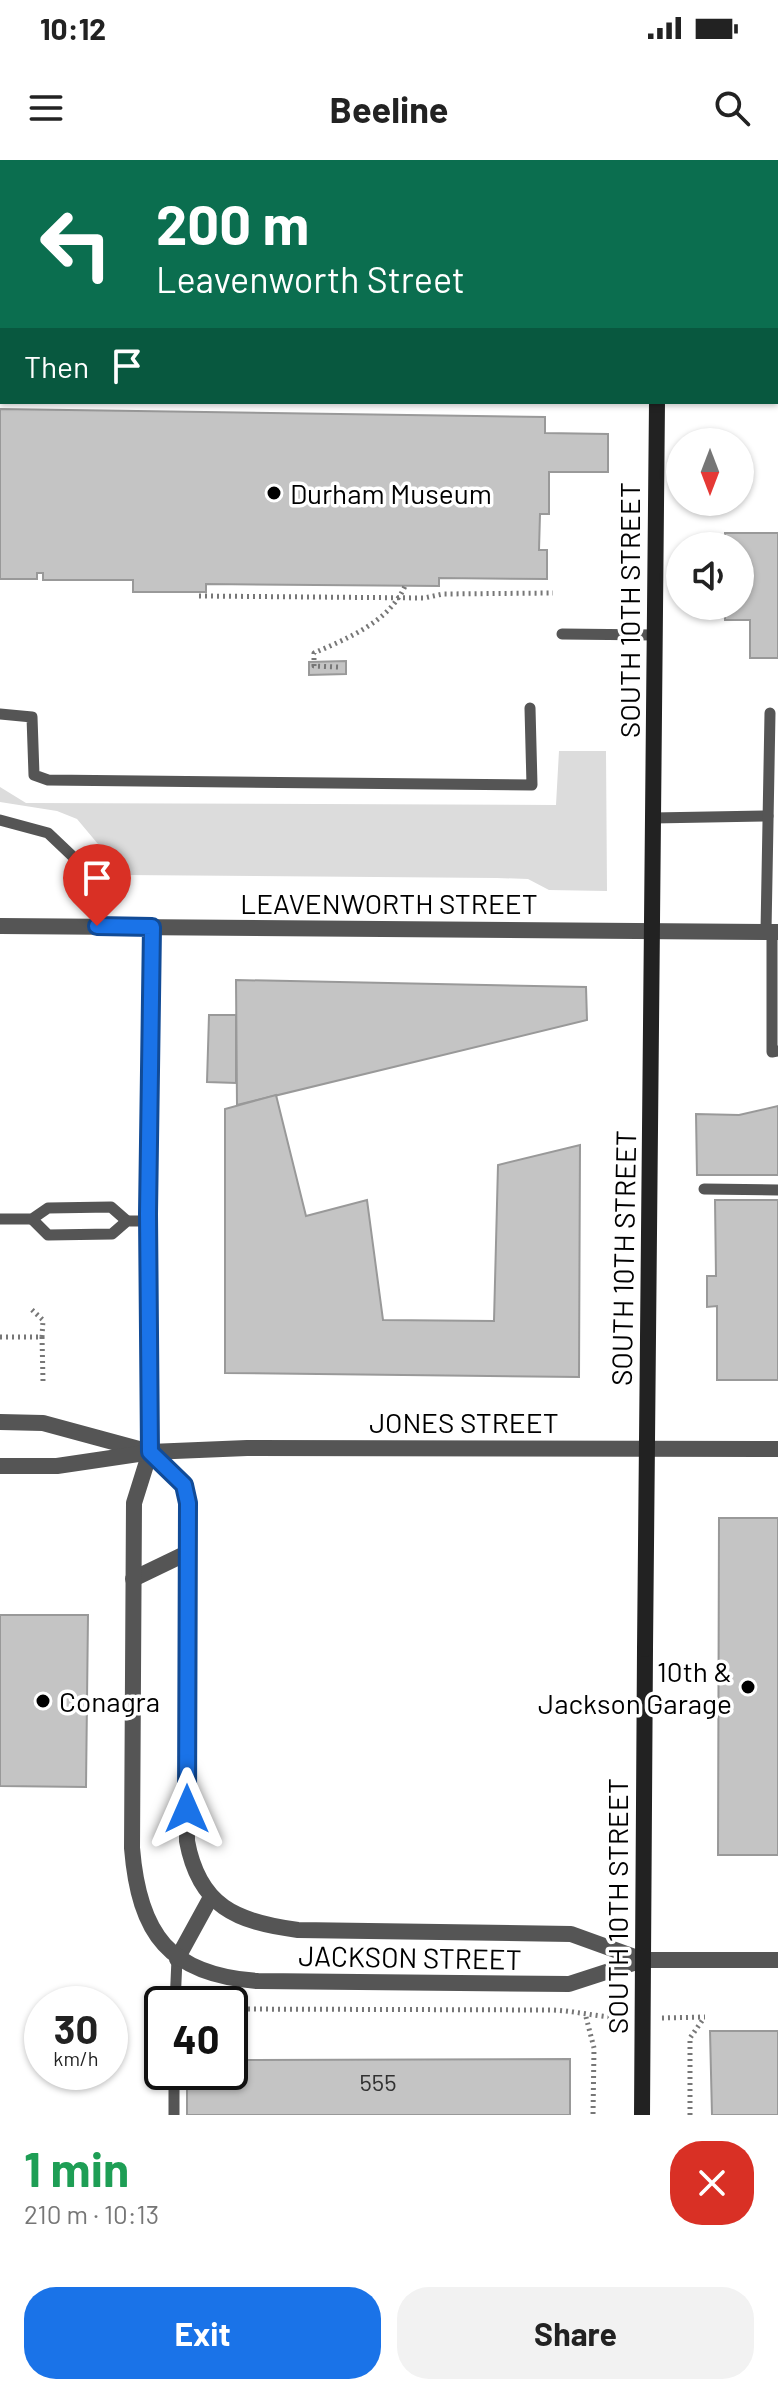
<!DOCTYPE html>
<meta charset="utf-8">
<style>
body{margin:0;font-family:Barlow,sans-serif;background:#f2f2f2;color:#222;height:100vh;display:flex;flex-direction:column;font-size:30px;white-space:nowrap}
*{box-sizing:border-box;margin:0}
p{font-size:26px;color:#767676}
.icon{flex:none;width:44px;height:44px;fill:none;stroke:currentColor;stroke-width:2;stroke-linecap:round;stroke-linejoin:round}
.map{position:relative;height:1955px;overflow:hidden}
.sheet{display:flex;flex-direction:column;background:#fff;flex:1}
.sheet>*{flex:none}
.hud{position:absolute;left:0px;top:0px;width:778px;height:244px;box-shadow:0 2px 6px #0004;background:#0b6e4f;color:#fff;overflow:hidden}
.needle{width:52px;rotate:180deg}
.buttons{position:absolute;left:666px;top:268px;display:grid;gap:16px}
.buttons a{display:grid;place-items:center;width:88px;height:88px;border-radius:50%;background:#fff;box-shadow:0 2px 6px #0004;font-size:40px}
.speed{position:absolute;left:24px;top:1826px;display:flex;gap:16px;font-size:40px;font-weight:700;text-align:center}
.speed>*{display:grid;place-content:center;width:104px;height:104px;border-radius:50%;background:#fff;box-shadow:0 2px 6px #0004;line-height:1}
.speed small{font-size:20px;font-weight:400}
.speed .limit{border:4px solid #111;border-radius:12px;background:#fff;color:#111}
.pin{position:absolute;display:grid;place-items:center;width:68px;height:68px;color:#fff;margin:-82px -34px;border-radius:50% 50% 50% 0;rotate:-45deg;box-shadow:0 0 8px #0007}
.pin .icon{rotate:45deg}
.me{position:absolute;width:88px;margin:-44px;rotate:0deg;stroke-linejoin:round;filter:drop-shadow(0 0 6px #0008)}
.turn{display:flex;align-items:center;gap:28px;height:168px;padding:0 24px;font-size:36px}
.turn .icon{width:104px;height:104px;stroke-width:2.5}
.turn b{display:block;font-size:56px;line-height:68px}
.then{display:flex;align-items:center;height:76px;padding:0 24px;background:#0003;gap:16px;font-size:30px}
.round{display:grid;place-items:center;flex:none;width:84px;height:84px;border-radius:32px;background:#f2f2f2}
.overview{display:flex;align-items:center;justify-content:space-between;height:136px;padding:0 24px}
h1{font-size:48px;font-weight:700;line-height:60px;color:#1e9e55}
.action{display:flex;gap:16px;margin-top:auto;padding:16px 24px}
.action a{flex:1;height:92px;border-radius:32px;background:#1a73e8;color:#fff;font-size:32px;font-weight:700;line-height:92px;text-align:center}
.action a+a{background:#f2f2f2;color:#222}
.status{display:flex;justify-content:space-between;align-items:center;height:56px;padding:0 40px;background:#fff;direction:ltr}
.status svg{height:22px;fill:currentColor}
header{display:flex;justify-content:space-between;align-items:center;height:104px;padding:0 24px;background:#fff;font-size:36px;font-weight:700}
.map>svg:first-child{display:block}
.green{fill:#dcdcdc}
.building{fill:#c4c4c4;stroke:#999;stroke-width:2}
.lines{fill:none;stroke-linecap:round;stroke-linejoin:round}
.path{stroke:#777;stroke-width:5;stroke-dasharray:2 4;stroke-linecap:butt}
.service{stroke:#555;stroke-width:11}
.minor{stroke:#555;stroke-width:16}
.tertiary{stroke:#555;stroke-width:16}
.secondary{stroke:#222;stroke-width:16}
.rail{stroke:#000;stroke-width:6;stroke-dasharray:12 4 2 4;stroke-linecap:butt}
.secondary-bridge{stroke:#222;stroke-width:16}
.route-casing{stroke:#114b97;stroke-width:20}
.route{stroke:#1a73e8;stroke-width:14}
.poi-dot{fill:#000;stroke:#fff;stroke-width:3}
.labels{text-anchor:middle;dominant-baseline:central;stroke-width:7;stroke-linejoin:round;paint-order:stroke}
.number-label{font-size:24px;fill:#313131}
.poi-label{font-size:28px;fill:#000;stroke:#fff;text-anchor:start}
.street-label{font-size:28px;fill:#000;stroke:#fff}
</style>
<div class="status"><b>10:12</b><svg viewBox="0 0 49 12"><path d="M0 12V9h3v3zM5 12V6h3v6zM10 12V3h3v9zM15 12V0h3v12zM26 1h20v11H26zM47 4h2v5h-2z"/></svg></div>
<header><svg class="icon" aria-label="menu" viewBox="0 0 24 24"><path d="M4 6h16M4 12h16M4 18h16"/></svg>Beeline<svg class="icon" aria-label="search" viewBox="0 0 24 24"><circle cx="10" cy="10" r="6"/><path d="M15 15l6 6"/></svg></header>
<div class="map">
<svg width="778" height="1955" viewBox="0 0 778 1955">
<rect width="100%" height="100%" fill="#fff"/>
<!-- green -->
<polygon class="green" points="559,591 606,591 607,731 549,730 528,719 497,718 124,715 77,659 57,651 0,642 0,627 26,643 556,645"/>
<!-- building -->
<g class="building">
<polygon points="0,249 545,257 545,273 608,274 608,312 549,312 549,354 540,354 539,390 547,390 547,419 439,418 439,426 206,424 206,432 133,432 133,420 43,420 43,413 37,413 37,419 0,419"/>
<polygon points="725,373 778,373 778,498 750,498 750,460 725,460 725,446 740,446 740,386 725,386"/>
<polygon points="346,501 346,514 309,515 309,502"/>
<polygon points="236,820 586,827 587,860 237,945"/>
<polygon points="209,855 236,855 236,923 207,922"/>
<polygon points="276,935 306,1056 367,1040 383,1160 494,1161 498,1005 580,985 579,1217 225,1213 225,949"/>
<polygon points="778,946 778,1015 697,1015 696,954 739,955"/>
<polygon points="715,1040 778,1040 778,1220 717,1220 717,1146 707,1147 707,1116 716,1116"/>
<polygon points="719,1358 778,1358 778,1695 718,1695"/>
<polygon points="0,1455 88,1455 86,1627 0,1626"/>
<polygon points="710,1871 778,1871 778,1955 712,1955"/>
<polygon points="570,1899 570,1955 187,1955 187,1912 230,1912 230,1900"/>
</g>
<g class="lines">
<!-- path -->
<g class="path">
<polyline points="199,436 424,438 443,434 553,433"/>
<path d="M338,507L314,506V493C348,478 389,462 405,426"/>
<polyline points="0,1177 42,1177 43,1160 31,1149"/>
<polyline points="42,1177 43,1221"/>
<path d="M230,1849L552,1850C576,1851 598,1857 624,1858"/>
<polyline points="586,1857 594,1888 593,1955"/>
<polyline points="662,1858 705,1857"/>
<polyline points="690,1955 690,1878 704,1858"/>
</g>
<!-- service -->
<g class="service">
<polyline points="562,474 655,475"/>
<polyline points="0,554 32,557 34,615 48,620 532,625 530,548"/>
<polyline points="653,658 768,656"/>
<polyline points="0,660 48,673 87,710 97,766"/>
<polyline points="766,771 770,553"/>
<polyline points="772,772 772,892 778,891"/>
<polyline points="704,1029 778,1030"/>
<polyline points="0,1059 32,1059 48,1048 111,1047 127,1061"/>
<polyline points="32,1059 48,1075 112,1074 127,1061 148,1061"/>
<polyline points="175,1844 177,1799"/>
<polyline points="174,1912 174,1955"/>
</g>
<!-- minor -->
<g class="minor">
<polyline points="152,767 148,1054 150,1292 247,1288 778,1289"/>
<polyline points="133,1419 187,1393"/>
<polyline points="177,1799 211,1737"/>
</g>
<!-- tertiary -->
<g class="tertiary">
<polyline points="0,766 778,772"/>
<path d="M0,1262L43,1263L150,1292L184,1325L188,1343L187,1681C199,1746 236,1762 298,1770L571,1774L643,1800"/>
<path d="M150,1292L134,1343L132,1688C139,1774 169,1815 258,1821L569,1824L643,1800H778"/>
<polyline points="0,1306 57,1306 145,1293"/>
</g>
<!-- secondary -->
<g class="secondary">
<polyline points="658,2 658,0"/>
<polyline points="642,1955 645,1489"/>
</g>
<!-- rail -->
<g class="rail">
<polyline points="577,0 583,2"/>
<polyline points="649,0 655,2"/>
<polyline points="776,39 778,40"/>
<polyline points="776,62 778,63"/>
</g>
<!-- secondary-bridge -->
<polyline class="secondary-bridge" points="645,1489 657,242"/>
</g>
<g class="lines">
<!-- route casing -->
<g class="route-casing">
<polyline id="route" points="97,766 152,767 148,1054 150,1292 184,1325 188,1343 187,1649"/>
</g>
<!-- route -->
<use href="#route" class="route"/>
</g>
<!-- markers -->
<g class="poi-dot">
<circle cx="274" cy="333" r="8"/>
<circle cx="748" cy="1527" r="8"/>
<circle cx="43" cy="1541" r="8"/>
</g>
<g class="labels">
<!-- number labels -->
<g class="number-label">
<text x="378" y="1921">555</text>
</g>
<!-- poi labels -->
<g class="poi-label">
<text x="290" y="333">Durham Museum</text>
<text x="732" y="1511" text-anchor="end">10th &amp;<tspan x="732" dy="32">Jackson Garage</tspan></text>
<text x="59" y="1541">Conagra</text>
</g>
<!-- street labels -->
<g class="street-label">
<text transform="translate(629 450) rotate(-90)">SOUTH 10TH STREET</text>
<text x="389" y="743">LEAVENWORTH STREET</text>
<text transform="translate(623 1098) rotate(-89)">SOUTH 10TH STREET</text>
<text x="464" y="1262">JONES STREET</text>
<text transform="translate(617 1746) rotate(-90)">SOUTH 10TH STREET</text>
<text transform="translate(410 1797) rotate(1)">JACKSON STREET</text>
</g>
</g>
</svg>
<div class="buttons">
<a><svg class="needle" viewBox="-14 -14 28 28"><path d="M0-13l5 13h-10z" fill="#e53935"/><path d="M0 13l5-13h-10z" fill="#767676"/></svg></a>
<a><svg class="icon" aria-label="sound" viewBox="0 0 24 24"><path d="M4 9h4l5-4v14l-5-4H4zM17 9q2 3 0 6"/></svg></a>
</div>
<div class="speed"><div>30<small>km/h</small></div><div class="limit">40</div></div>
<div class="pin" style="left:97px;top:766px;background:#d93025"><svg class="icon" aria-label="arrive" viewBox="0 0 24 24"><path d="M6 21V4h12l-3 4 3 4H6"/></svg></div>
<svg class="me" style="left:187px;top:1649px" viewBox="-20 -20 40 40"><path d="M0-17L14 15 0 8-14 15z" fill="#1a73e8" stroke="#fff" stroke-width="4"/></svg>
<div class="hud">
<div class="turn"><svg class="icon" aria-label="left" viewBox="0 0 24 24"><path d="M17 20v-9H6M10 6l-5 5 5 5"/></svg><div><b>200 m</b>Leavenworth Street</div></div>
<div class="then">Then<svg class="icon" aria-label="arrive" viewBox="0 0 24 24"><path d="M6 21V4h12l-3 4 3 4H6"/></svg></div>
</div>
</div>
<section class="sheet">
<div class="overview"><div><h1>1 min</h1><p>210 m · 10:13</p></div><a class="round" style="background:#d93025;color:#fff"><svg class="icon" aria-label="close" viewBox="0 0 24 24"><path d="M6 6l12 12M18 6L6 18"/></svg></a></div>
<div class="action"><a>Exit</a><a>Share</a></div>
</section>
